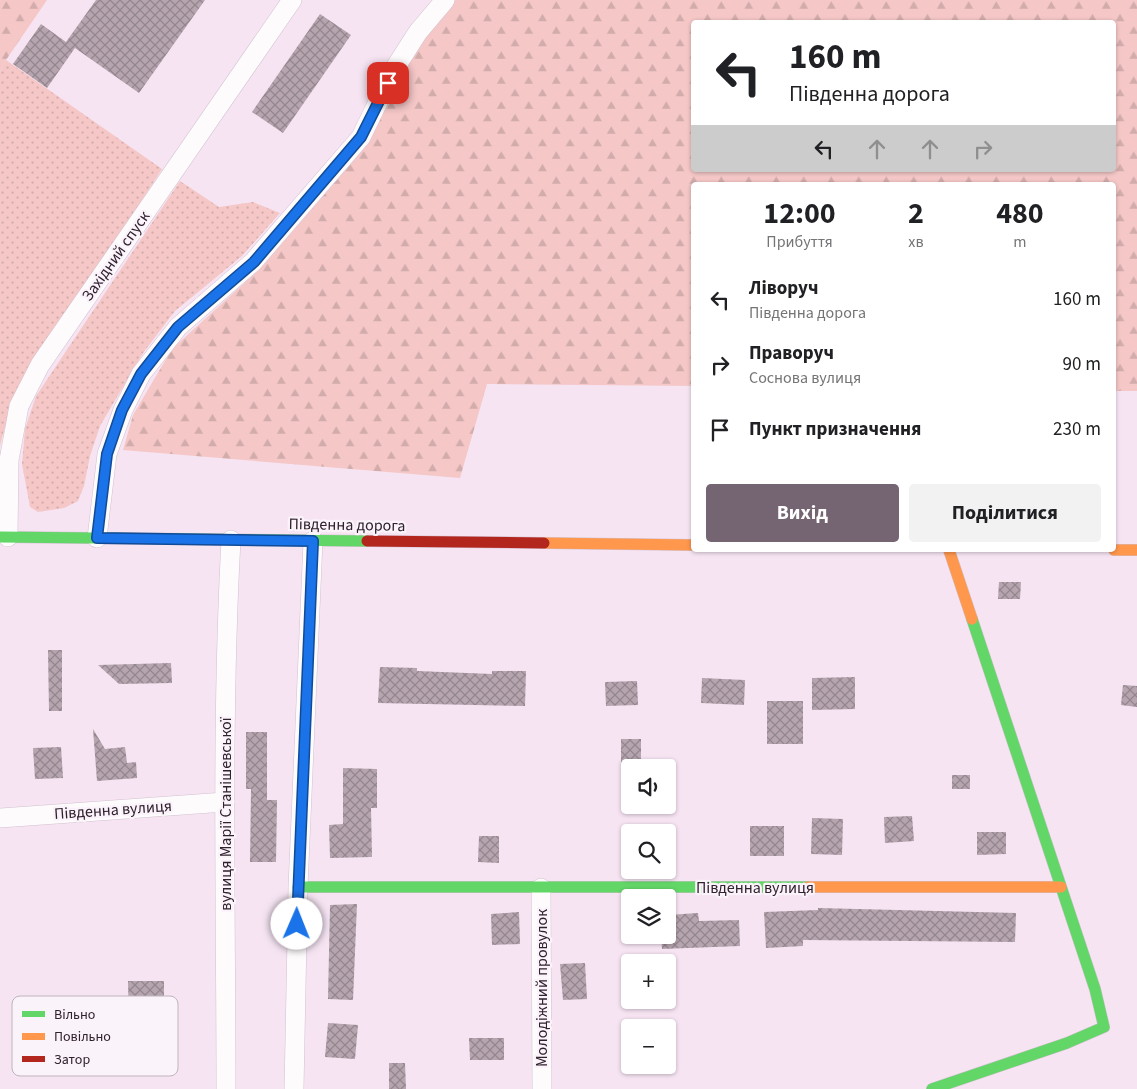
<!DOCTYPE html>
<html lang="uk">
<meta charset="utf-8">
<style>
body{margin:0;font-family:"Source Sans 3",sans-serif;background:#f2f2f2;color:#202124;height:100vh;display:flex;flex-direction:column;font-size:19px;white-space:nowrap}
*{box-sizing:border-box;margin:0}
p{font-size:16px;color:#757577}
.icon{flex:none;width:28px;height:28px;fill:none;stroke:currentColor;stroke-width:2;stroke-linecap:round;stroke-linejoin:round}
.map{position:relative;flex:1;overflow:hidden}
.drawer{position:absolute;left:691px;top:182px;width:425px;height:370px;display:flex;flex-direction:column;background:#fff;border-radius:5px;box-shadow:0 1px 4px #0004}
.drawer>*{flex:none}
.top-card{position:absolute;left:691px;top:20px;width:425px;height:152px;border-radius:5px;box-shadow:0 1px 4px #0004;background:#fff;color:#202124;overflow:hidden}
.buttons{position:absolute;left:621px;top:759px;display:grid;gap:10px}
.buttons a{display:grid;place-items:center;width:55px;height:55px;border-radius:5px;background:#fff;box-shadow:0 1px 4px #0004;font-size:25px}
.pin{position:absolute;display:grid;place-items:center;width:42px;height:42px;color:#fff;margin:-21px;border-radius:10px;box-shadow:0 2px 8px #0006}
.me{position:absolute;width:55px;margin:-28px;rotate:1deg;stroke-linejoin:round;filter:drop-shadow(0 0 4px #0008)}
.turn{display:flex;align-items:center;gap:18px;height:105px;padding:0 15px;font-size:22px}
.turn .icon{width:65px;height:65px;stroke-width:2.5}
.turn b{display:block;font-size:35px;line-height:42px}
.lanes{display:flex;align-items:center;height:48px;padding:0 15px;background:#0003;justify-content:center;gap:25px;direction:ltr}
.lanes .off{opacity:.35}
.eta{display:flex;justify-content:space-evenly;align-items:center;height:85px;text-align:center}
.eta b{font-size:30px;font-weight:700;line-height:35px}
.button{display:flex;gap:10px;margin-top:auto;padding:10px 15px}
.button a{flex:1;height:58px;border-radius:5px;background:#756573;color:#fff;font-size:20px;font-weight:700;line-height:58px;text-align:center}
.button a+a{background:#f2f2f2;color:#202124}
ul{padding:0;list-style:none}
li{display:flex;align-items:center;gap:15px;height:65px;padding:0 15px}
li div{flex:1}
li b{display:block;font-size:19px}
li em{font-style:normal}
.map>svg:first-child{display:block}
.grass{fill:url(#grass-dots)}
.forest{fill:url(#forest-firs);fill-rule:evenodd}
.building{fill:url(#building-cross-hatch)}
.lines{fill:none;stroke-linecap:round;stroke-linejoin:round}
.street-casing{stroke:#d1c1cf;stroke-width:20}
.fast-casing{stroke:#d1c1cf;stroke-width:12}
.slow-casing{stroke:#d1c1cf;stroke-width:12}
.jam-casing{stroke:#d1c1cf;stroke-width:12}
.street{stroke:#fefbfd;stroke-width:19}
.fast{stroke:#63d668;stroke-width:11}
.slow{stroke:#ff974d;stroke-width:11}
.jam{stroke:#b3261e;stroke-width:11}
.route-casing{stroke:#114b97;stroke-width:12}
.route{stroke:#1a73e8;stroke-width:9}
.labels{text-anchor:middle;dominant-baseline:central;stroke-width:4.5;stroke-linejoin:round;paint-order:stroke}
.street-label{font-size:16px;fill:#2f212e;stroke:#fbf3fa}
.key{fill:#fbf3fa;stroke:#beb4bd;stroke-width:1}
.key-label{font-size:14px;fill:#2f212e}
</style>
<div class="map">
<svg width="1137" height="1089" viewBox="0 0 1137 1089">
<defs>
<pattern id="grass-dots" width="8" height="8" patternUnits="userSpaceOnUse" patternTransform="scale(1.25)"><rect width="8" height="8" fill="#f5c7c7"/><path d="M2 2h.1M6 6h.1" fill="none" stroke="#d2abab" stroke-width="1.8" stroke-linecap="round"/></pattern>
<pattern id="forest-firs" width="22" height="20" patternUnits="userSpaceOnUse" patternTransform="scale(1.25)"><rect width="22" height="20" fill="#f5c7c7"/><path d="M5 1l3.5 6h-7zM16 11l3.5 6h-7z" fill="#d2abab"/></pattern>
<pattern id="building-cross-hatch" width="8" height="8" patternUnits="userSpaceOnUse" patternTransform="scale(1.25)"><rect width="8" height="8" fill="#b6a5af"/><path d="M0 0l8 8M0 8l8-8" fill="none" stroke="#94868f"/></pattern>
</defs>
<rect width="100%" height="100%" fill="#f6e4f3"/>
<!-- grass -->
<g class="grass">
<polygon points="6,60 162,169 12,400 0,446 0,72"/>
<polygon points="180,181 219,207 253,202 280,213 242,256 175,311 143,353 100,426 90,456 84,486 78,501 64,508 38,512 30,507 22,464 25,429 36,396"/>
</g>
<!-- forest -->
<g class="forest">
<polygon points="0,0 47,0 6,60 0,72"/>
<path d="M448,0H1137V391H1114V185H694V386L487,384L460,478L123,450L133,415L172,349L261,268L367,145L413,45ZM694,22H1114V170H694Z"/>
</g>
<!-- building -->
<g class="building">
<polygon points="96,0 205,0 139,93 75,48 47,88 13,64 41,24 66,42"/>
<polygon points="320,14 351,35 283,133 252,112"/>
<polygon points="999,582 1021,582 1020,599 998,599"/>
<polygon points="48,650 62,650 62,711 49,711"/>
<polygon points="171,663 172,683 119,684 98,665"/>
<polygon points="380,667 417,668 417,671 492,674 492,671 526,671 525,706 378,703"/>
<polygon points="855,677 855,709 812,710 812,678"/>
<polygon points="702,678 745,680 744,705 701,703"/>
<polygon points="637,681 638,705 606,706 605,682"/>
<polygon points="1123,685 1137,686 1137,707 1121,705"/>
<rect x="767" y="701" width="36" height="43"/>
<polygon points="93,729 105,749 125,747 127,763 136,762 137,778 97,781"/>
<polygon points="246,732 267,732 267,800 277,800 276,862 250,862 251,789 246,789"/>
<rect x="621" y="739" width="20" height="27"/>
<polygon points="61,747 63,778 35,779 33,748"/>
<polygon points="343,768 377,769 377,808 371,808 372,857 330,858 329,825 343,824"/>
<rect x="952" y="775" width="18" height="14"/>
<polygon points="912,816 914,841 885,843 884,817"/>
<polygon points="812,818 843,819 842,855 811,854"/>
<rect x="750" y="826" width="34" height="30"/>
<polygon points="977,832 1006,832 1006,854 977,855"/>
<polygon points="479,836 499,836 499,863 478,862"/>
<polygon points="357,904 353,1000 328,999 330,905"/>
<polygon points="818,908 1016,913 1015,942 803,940 803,946 766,948 764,912 818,910"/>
<polygon points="519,912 520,944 492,945 491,914"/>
<polygon points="698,913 699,921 739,920 740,946 662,949 661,935 668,935 668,915"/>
<polygon points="585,963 587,999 563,1000 560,964"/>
<polygon points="128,981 164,981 164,1023 129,1024"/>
<polygon points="328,1023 358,1025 355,1059 325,1057"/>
<polygon points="469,1038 504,1038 504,1060 470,1060"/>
<polygon points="389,1063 405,1063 406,1089 389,1089"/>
</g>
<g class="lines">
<!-- street casing -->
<g class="street-casing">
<g id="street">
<polyline points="8,537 9,460 19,406 40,365 292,0"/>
<polyline points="97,538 107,454 123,410 141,374 178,327 253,262 361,137 393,71 418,32 445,0"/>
<polyline points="0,818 225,802"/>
<polyline points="541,888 542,1089"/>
<path d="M226,1089C226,906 221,723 231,540"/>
<polyline points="294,1089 298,887 313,541"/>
</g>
</g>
<!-- fast casing -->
<g class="fast-casing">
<g id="fast">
<polyline points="0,537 367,541"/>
<polyline points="298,887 808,887"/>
<polyline points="932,1089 1067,1043 1104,1027 1095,989 972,619"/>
</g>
</g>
<!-- slow casing -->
<g class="slow-casing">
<g id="slow">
<polyline points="544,543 694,545"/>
<polyline points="949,550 972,619"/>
<polyline points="1114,550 1137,550"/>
<polyline points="808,887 1061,887"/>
</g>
</g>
<!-- jam casing -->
<g class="jam-casing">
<polyline id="jam" points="367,541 544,543"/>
</g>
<!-- street -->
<use href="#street" class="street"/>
<!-- fast -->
<use href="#fast" class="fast"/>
<!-- slow -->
<use href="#slow" class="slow"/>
<!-- jam -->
<use href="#jam" class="jam"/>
</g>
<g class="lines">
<!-- route casing -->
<g class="route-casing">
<polyline id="route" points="297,924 313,541 97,538 107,454 122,410 141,374 178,327 254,262 361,137 388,83"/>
</g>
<!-- route -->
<use href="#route" class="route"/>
</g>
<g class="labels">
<!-- street labels -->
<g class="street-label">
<text transform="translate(116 256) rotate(-55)">Західний спуск</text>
<text transform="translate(347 525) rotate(1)">Південна дорога</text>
<text transform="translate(113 810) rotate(-4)">Південна вулиця</text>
<text transform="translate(226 814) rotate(-90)">вулиця Марії Станішевської</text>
<text x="755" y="888">Південна вулиця</text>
<text transform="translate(542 988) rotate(-90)">Молодіжний провулок</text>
</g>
</g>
<!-- legend -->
<rect x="12" y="996" width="166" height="80" rx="8" class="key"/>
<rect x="22" y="1011" width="23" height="6" fill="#63d668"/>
<rect x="22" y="1033" width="23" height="7" fill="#ff974d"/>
<rect x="22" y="1056" width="23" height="6" fill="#b3261e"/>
<g class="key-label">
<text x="54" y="1019">Вільно</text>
<text x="54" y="1041">Повільно</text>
<text x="54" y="1064">Затор</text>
</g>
</svg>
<div class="buttons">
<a><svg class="icon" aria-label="sound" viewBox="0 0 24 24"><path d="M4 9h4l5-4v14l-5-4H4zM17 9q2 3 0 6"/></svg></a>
<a><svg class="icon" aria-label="search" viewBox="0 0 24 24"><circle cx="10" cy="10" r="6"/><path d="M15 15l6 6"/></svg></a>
<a><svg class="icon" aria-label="layers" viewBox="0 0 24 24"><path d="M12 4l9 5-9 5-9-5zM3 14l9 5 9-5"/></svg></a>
<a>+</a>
<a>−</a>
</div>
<div class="pin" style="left:388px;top:83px;background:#d93025"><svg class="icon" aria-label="arrive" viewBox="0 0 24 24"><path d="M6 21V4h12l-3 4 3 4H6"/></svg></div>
<svg class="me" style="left:297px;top:924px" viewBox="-20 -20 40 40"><circle r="19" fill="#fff"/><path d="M0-13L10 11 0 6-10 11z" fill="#1a73e8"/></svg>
<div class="top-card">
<div class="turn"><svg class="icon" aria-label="left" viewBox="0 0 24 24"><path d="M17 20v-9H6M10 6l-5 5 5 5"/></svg><div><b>160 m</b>Південна дорога</div></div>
<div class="lanes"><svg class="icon" aria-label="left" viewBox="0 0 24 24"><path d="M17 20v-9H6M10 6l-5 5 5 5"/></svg><svg class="icon off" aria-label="ahead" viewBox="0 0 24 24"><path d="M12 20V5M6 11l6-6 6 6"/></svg><svg class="icon off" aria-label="ahead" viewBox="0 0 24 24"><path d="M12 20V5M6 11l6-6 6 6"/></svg><svg class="icon off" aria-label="right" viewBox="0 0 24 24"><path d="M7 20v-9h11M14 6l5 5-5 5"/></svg></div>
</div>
<section class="drawer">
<div class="eta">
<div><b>12:00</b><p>Прибуття</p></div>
<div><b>2</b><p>хв</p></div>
<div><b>480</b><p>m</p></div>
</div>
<ul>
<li><svg class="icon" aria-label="left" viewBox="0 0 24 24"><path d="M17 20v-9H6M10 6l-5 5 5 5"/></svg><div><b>Ліворуч</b><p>Південна дорога</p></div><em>160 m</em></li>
<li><svg class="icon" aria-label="right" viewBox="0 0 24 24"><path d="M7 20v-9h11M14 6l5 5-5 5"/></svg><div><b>Праворуч</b><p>Соснова вулиця</p></div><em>90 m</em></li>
<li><svg class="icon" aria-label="arrive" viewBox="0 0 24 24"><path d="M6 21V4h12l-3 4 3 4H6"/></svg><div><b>Пункт призначення</b></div><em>230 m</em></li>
</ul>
<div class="button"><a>Вихід</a><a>Поділитися</a></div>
</section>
</div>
